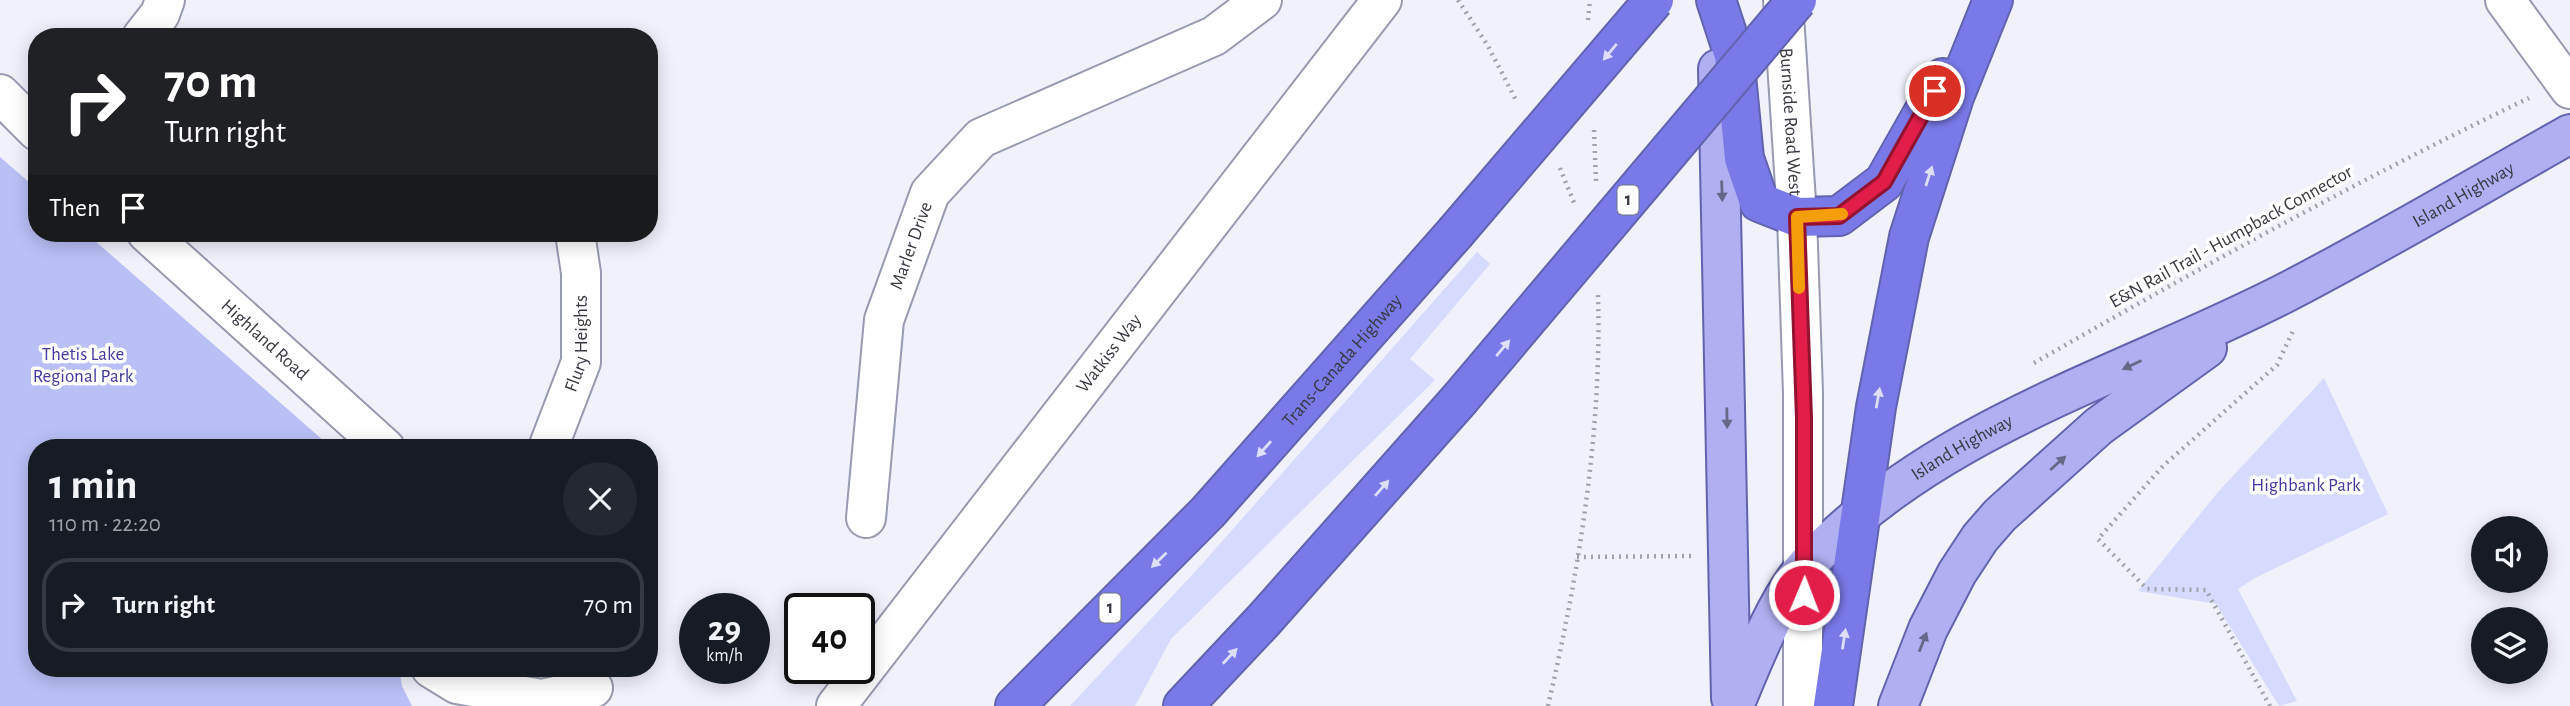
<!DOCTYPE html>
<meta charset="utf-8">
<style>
body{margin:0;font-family:"Alegreya Sans",sans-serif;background:#242831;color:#f1f3f6;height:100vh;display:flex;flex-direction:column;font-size:26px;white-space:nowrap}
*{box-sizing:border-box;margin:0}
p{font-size:23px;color:#9ea1a6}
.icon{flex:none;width:38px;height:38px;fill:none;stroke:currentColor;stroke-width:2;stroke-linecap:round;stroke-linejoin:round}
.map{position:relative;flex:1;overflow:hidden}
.side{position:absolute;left:28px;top:439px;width:630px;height:238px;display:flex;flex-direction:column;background:#171b24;border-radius:28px;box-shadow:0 4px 18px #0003}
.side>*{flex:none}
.hud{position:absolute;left:28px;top:28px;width:630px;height:214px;border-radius:28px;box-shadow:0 4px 18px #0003;background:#202124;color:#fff;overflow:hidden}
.fabs{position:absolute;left:2471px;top:516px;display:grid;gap:14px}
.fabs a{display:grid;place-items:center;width:77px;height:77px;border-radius:50%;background:#171b24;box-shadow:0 4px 18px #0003;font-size:35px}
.speed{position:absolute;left:679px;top:593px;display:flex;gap:14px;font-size:35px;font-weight:700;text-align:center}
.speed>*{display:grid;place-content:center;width:91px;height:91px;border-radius:50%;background:#171b24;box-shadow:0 4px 18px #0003;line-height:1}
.speed small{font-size:18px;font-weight:400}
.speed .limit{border:4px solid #111;border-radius:10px;background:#fff;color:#111}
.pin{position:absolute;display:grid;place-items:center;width:60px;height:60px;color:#fff;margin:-30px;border:4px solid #fff;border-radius:50%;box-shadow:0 2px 7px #0007}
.me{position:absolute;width:77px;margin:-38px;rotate:1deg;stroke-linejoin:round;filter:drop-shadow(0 0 5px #0008)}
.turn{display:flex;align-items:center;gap:24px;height:147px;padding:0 21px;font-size:32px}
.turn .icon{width:91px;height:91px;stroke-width:2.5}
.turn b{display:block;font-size:49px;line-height:60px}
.then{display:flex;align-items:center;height:66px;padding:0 21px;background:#0003;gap:14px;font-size:26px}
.round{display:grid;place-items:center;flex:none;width:74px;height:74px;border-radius:37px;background:#242831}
.head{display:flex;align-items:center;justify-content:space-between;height:119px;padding:0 21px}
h1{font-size:42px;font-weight:600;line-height:52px}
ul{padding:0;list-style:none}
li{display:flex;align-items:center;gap:21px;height:94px;margin:0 14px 10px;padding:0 7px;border:4px solid #363941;border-radius:28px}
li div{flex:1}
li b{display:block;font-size:26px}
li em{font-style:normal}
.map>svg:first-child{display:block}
.green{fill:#d6dafd}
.forest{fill:#babff6}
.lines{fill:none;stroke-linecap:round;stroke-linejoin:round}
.minor-casing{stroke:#989ab1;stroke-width:42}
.major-casing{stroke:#6263ae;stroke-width:42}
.highway-casing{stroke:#6263ae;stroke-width:42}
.path{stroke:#a0a1ab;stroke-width:4.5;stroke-dasharray:2 5;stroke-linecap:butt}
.minor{stroke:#fff;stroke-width:38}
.major{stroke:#afaff1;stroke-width:38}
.highway{stroke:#797ae8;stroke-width:38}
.highway-bridge-casing{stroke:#6263ae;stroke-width:42;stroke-linecap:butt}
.highway-bridge{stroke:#797ae8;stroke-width:38}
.oneway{fill:#dedef9}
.oneway2{fill:#676888}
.route-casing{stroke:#92132f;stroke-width:18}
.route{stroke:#e11d48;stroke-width:12}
.slow{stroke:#f59e0b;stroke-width:12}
.labels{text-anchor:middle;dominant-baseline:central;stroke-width:7;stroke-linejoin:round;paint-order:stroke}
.shield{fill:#fff;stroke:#73747b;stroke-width:2}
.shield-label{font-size:18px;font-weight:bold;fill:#373842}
.street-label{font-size:19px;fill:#373842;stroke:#fff}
.park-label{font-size:19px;fill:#413aa0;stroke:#fff}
</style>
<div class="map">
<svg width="2570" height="706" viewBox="0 0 2570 706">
<rect width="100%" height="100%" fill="#f0f1fb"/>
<!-- green -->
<g class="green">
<polygon points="1477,252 1490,264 1410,359 1435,380 1171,639 1135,706 1070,706 1203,563"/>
<polygon points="2324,378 2388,514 2255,578 2238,589 2297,701 2279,706 2216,604 2138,591 2218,492"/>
</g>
<!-- forest -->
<polygon class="forest" points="0,157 37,189 37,233 86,233 332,448 37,448 37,668 399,669 402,686 412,706 0,706"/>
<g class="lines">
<!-- minor casing -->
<g class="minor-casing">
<g id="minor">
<path id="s1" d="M1783,0L1797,217L1803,393V706"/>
<polyline points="2505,0 2570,89"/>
<polyline points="142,37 160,14 165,0"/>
<polyline points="0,94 37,131"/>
<path id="s2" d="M147,233L385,448"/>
<path id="s3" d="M548,448L581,362V273L575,233"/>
<path id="s4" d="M866,518L884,320L930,193L981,138L1214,36L1262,0"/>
<polyline points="431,668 457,684 541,699 593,688"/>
<path id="s5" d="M836,706L1382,0"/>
</g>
</g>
<!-- major casing -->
<g class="major-casing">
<g id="major">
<polyline points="1718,69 1731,698"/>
<path id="s6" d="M1734,706C1751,665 1777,598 1807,565C1932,429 2122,376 2283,294C2380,244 2474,188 2570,134"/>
<polyline points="1898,706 1928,629 1957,573 1980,538 2000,515 2099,426 2207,348"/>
</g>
</g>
<!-- highway casing -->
<g class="highway-casing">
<g id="highway">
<polyline points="1716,0 1734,55 1744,158 1759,202 1797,217 1839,216 1884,182 1943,78"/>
<path id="s7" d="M1015,706L1208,512L1455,233"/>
<polyline points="1183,706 1263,621 1459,400"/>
<polyline points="1833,706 1876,407 1909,237 1954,97 1993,0"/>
</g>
</g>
<!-- path -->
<g class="path">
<polyline points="1458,0 1488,46 1517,102"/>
<polyline points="1588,20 1590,0"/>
<polyline points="1594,130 1596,181"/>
<polyline points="1560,168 1575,205"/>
<path d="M2034,363C2196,270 2360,179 2529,98"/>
<polyline points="1577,557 1691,556"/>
<path d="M1548,706C1579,572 1602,432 1598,295"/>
<polyline points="2270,706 2206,590 2147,589 2098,539 2163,466 2277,365 2293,331"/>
</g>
<!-- minor -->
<use href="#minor" class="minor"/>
<!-- major -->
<use href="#major" class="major"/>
<!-- highway -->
<use href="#highway" class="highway"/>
<!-- highway-bridge casing -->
<g class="highway-bridge-casing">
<g id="highway-bridge">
<polyline points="1455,233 1654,0"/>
<polyline points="1459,400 1797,0"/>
</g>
</g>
<!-- highway-bridge -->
<use href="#highway-bridge" class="highway-bridge"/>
</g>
<!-- one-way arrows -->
<defs><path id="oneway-solid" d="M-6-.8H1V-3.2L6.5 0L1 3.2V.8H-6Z" transform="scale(1.75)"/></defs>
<g class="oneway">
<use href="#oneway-solid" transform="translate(1610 52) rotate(130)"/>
<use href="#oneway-solid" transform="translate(1929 176) rotate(-72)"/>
<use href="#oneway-solid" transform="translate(1503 348) rotate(-50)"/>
<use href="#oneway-solid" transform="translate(1878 398) rotate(-80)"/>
<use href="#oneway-solid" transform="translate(1264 449) rotate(132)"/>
<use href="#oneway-solid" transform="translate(1382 488) rotate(-49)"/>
<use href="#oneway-solid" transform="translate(1159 560) rotate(136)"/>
<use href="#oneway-solid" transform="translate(1844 639) rotate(-81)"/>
<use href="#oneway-solid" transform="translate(1230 656) rotate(-47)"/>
</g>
<g class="oneway2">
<use href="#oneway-solid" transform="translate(1722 191) rotate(88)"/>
<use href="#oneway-solid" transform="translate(2132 365) rotate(155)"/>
<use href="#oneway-solid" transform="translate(1727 418) rotate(89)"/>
<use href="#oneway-solid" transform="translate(2058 463) rotate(-42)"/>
<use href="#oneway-solid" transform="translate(1923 642) rotate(-69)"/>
</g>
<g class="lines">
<!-- route casing -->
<g class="route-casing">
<polyline id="route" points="1804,595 1804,418 1797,217 1839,216 1884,182 1935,91"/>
</g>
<!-- route -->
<use href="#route" class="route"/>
<!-- slow -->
<polyline class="slow" points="1799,288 1797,217 1842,214"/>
</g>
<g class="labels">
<!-- shield labels -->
<g class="shield">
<rect x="1617.5" y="185.5" width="21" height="29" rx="5"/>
<rect x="1099.5" y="593.5" width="21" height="29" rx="5"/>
</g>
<g class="shield-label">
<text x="1628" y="200">1</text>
<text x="1110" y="608">1</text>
</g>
<!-- street labels -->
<g class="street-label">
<text stroke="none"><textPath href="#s1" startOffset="122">Burnside Road West</textPath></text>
<text stroke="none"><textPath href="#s6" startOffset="917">Island Highway</textPath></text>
<text transform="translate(2231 237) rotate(-29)">E&amp;N Rail Trail - Humpback Connector</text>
<text stroke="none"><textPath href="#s4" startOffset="278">Marler Drive</textPath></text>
<text stroke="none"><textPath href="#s2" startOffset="159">Highland Road</textPath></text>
<text stroke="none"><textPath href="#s3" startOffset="110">Flury Heights</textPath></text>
<text stroke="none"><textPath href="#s5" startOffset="446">Watkiss Way</textPath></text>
<text stroke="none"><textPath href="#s7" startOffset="476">Trans-Canada Highway</textPath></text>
<text stroke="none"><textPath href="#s6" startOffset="355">Island Highway</textPath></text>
</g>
<!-- park labels -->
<g class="park-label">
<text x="83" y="354">Thetis Lake<tspan x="83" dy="22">Regional Park</tspan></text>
<text x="2306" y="485">Highbank Park</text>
</g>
</g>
</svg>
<div class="fabs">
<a><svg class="icon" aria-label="sound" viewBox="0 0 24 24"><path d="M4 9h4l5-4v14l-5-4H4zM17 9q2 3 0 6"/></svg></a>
<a><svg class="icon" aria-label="layers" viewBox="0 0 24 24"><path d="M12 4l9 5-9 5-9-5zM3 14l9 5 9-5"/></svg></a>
</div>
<div class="speed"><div>29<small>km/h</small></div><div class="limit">40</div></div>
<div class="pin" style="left:1935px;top:91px;background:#d93025"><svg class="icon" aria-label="arrive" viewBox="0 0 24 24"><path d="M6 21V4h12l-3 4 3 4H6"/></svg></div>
<svg class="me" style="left:1804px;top:595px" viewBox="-20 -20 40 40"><circle r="17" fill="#e11d48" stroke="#fff" stroke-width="3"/><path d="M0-11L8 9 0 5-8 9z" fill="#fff"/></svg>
<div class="hud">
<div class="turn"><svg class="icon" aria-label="right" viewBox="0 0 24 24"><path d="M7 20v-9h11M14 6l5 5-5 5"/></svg><div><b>70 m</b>Turn right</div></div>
<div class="then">Then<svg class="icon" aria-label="arrive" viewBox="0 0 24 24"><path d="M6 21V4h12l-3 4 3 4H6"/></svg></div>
</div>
<section class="side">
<div class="head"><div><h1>1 min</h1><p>110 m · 22:20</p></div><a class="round"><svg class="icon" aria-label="close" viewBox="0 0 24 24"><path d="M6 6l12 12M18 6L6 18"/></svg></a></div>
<ul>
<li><svg class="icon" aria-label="right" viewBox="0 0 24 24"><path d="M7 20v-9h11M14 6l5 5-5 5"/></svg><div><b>Turn right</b></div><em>70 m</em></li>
</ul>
</section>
</div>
